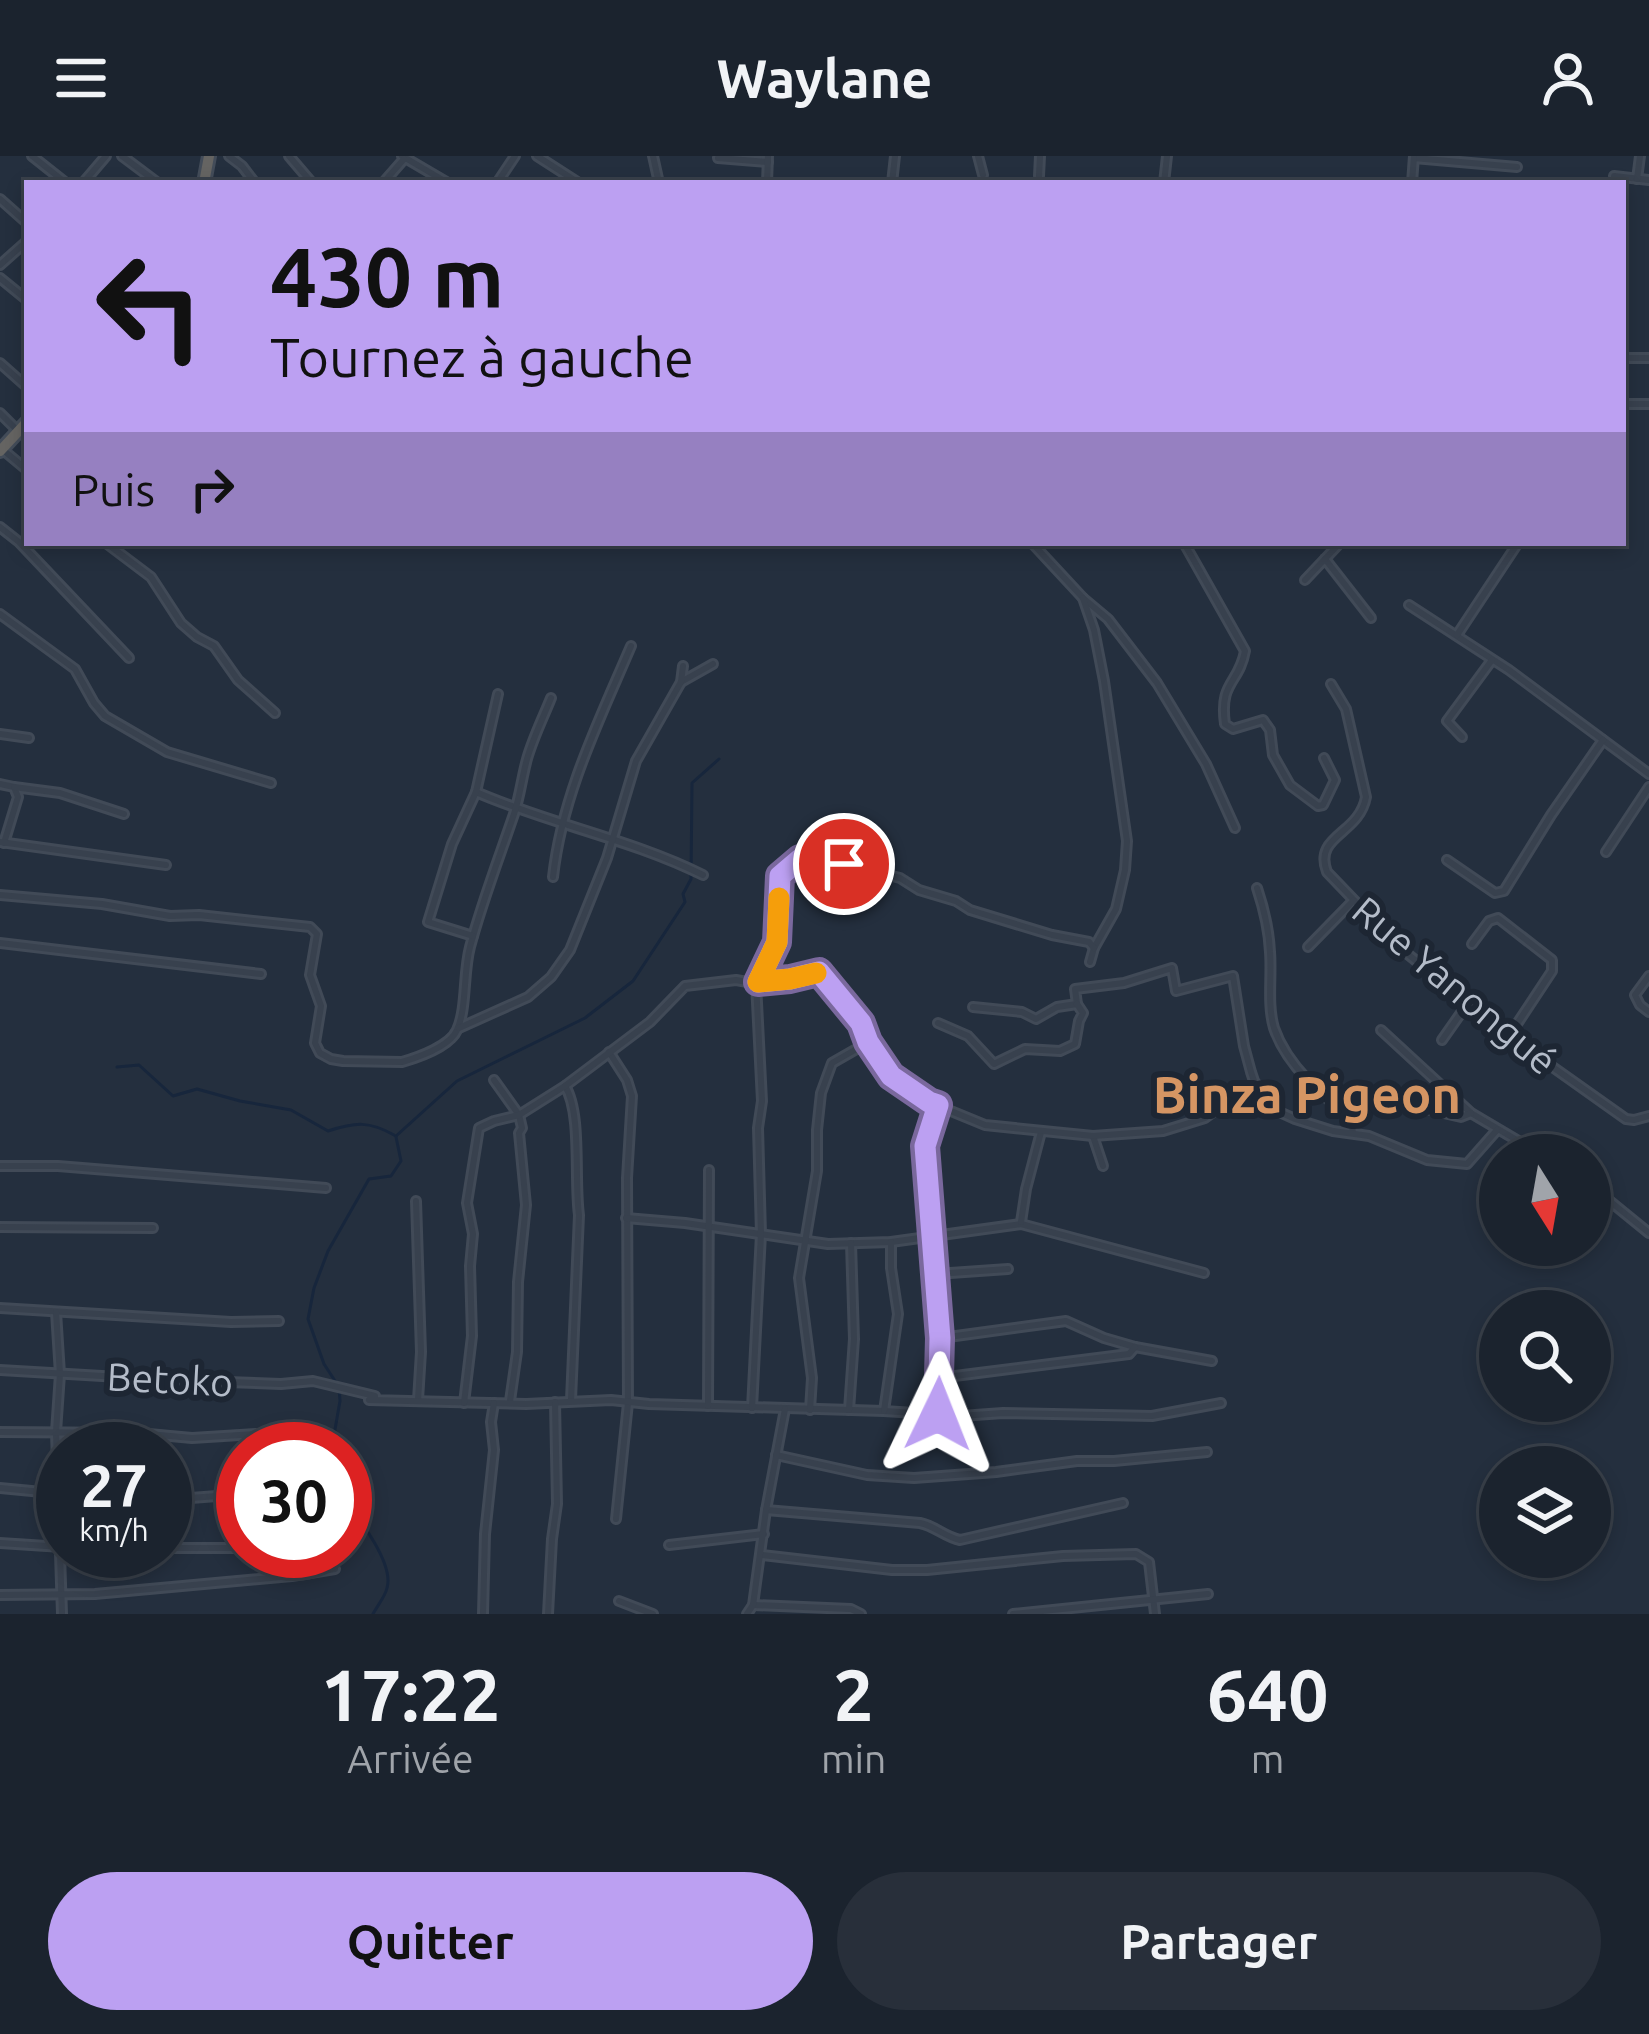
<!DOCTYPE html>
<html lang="fr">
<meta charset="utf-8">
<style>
body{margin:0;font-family:Ubuntu,sans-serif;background:#282f3a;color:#f1f3f6;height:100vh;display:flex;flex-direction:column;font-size:45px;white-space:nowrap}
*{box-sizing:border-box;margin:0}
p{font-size:39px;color:#a0a4aa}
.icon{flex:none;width:66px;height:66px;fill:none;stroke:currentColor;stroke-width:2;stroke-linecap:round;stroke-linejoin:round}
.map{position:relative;height:1458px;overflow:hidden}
.drawer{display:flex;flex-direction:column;background:#1b232e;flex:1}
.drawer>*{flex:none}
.hud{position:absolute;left:24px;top:24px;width:1602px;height:366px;border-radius:0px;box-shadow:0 6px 18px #0003,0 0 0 3px #39404a;background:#bca0f2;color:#111;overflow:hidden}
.needle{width:78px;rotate:169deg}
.tools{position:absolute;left:1479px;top:978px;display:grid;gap:24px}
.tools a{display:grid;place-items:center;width:132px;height:132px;border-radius:50%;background:#1b232e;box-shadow:0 6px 18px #0003,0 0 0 3px #39404a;font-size:60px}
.speed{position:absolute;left:36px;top:1266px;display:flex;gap:24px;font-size:60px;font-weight:700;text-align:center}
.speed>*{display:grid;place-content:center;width:156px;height:156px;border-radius:50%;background:#1b232e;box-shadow:0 6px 18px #0003,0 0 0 3px #39404a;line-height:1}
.speed small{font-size:30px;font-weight:400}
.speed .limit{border:18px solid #d22;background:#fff;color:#111}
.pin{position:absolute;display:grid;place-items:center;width:102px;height:102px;color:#fff;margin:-51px;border:6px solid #fff;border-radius:50%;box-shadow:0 3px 12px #0007}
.me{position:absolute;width:132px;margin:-66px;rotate:2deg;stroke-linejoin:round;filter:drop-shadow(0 0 9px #0008)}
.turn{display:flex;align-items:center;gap:42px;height:252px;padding:0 48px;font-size:54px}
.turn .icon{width:156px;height:156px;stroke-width:2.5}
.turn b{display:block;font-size:84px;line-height:102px}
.then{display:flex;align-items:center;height:114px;padding:0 48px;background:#0003;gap:24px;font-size:45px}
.eta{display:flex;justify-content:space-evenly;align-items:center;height:204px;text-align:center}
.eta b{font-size:72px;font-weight:700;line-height:84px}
.action{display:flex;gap:24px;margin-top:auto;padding:24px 48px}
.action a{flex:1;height:138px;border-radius:72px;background:#bca0f2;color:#111;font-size:48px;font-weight:700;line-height:138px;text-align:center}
.action a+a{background:#282f3a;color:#f1f3f6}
header{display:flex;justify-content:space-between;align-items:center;height:156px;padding:0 48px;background:#1b232e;font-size:54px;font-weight:700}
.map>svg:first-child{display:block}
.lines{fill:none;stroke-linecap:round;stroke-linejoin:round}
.stream{stroke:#17263c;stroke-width:3}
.minor-casing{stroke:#414a57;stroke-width:12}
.trunk-casing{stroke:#434c59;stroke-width:16}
.minor{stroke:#38414e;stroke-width:6}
.trunk{stroke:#656462;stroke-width:10}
.route-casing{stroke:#7a689d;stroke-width:30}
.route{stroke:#bca0f2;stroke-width:21}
.slow{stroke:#f59e0b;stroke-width:21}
.labels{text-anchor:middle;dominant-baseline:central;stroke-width:12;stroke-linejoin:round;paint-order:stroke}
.street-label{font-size:39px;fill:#b4bcc9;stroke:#1d2633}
.district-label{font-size:51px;font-weight:bold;fill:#d59563;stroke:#1d2633}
</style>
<header><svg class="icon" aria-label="menu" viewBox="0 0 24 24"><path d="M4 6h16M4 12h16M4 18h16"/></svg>Waylane<svg class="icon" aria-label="person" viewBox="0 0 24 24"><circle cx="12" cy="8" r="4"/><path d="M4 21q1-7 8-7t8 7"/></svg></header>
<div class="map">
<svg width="1649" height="1458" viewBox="0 0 1649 1458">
<rect width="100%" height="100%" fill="#242f3e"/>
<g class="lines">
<!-- stream -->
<g class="stream">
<path d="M117,911L139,909L173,940L197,933L240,945L291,954L328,975C356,966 369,965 394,979"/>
<polyline points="396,980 457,925 585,862 633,825 685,746 683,738 691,723 692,627 719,603"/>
<polyline points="324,1293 334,1279 340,1245 339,1231 324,1208 308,1163 314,1132 328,1095 369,1023 391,1020 401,1005 396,981"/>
<path d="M345,1348C361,1363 394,1409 387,1432C385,1441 377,1450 373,1458"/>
</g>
<!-- minor casing -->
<g class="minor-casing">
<g id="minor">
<polyline points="32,0 66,27"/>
<polyline points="122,0 158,27"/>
<polyline points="229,0 242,10 255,27"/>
<polyline points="289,0 312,27"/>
<polyline points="402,0 448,27"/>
<polyline points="537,0 579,27"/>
<polyline points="653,0 659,27"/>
<polyline points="978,0 983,19"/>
<polyline points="718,2 768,6"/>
<polyline points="1414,2 1517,11"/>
<polyline points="1039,20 1040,0"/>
<polyline points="1614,20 1649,24"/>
<polyline points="1637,23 1640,0"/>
<polyline points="83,27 106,0"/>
<polyline points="383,27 404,3"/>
<polyline points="497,27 515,0"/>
<polyline points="767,27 768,0"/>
<polyline points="892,27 895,0"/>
<polyline points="1164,27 1167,0"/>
<polyline points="1412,27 1414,0"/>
<polyline points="0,43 27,67"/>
<polyline points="0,109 27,85"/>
<polyline points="0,122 27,144"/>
<polyline points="1623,202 1649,202"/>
<polyline points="0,207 27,231"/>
<polyline points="1623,248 1649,248"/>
<polyline points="0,257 18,275"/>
<polyline points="2,293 27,314"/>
<polyline points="0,371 19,386 129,502"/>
<polyline points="106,387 151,421 181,467 197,481 214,490 238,524 275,557"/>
<polyline points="1032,387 1083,442 1108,463 1157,527 1206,608 1235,672"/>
<path d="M1184,387L1245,495C1239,528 1219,525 1225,568L1233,573L1263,564L1270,574L1273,599L1290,629L1318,650L1323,649L1335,624L1324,602"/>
<polyline points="1325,403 1371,462"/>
<polyline points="1305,424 1340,387"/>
<polyline points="1083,442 1094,474 1104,525 1127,685 1125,714 1116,753 1094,792 1090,806"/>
<polyline points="1409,449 1509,514 1649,618"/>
<polyline points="0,458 75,513 94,547 105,560 167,596 271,627"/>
<polyline points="1457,479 1518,387"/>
<polyline points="681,526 713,508"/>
<path d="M1331,528L1346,553L1366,641C1359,679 1313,679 1327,716L1399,791L1509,880L1626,963L1634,964L1649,960"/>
<polyline points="0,578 29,582"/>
<polyline points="1462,581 1447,565 1492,504"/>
<polyline points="0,628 14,631 18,641 4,687"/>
<polyline points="14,631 60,637 124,658"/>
<path d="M476,636C549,668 631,683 703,719"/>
<polyline points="0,686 166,709"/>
<polyline points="1606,696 1649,631"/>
<polyline points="1447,704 1495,737 1504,735 1551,659 1603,584"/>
<path d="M553,721C562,639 599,565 631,490"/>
<path d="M1257,732C1264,753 1269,774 1270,796C1272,821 1267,848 1274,872C1287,910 1323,941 1354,964"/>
<path d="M0,739L102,748L170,760L199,759L310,771L317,778L310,819L321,850L315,887L320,897L331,903L343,905L402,906C419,901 450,890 457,874C467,852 463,817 470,791C482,746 499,702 514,658C520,640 522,621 527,603C533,582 543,562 551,542"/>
<polyline points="473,780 428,766 452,688 476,636 498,538"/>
<polyline points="0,787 261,818"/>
<polyline points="1472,788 1489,765 1498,762 1552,804 1552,815 1509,880"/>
<polyline points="1308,791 1353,745"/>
<polyline points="1649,820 1635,839 1640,849 1649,856"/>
<polyline points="757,825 777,786 780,720 794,706 800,703 845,708 900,722 919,734 956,745 970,754 1052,779 1089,786 1094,792"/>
<polyline points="973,851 1022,856 1036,863 1057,851 1077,848 1075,833 1124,827 1172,812 1176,835 1233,820 1244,890 1251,916 1254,925 1272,951"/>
<polyline points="938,867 968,880 994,908 1025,893 1060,895 1075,888 1079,865 1083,857 1077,848"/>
<polyline points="459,872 528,841 551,821 570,794 607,702 636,605 681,526 683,510"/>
<polyline points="1381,874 1471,957 1542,999"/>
<polyline points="1442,884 1468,847"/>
<polyline points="609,896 627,924 632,940 627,1022 628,1247 616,1363"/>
<polyline points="494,924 519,959 522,972 519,977 526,1049 518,1126 517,1196 510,1245"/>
<path d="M565,930C582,957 574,1024 579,1059L571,1244"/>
<path d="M1353,977C1350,965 1360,953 1370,949L1426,953L1461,961L1471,957"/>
<polyline points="1093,980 1103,1010"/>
<polyline points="0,1010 58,1010 326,1032"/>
<polyline points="1590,1029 1649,1077"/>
<polyline points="416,1045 421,1196 418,1244"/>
<polyline points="626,1062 685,1067 828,1088 891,1086 1021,1068 1204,1117"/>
<polyline points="1021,1066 1026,1033 1041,976"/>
<polyline points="0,1071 153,1072"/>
<polyline points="936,1118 1008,1113"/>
<polyline points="0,1152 231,1166 279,1165"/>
<polyline points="56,1156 60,1218 56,1276 62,1458"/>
<polyline points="941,1182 1066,1165 1104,1182 1135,1191 1212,1205"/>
<polyline points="0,1214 170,1224 281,1228 313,1225 375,1240 369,1244 526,1248 611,1244 649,1248 884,1255 961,1260 1003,1257 1152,1260 1221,1247"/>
<polyline points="939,1222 1129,1198 1135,1191"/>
<polyline points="464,1247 472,1180 470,1110 473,1078 467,1047 479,972 494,965 519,959 565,930 650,866 685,830 736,824 753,827 774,826 819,816 861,867 868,886 891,920 929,946 985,969 1093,980 1163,975 1205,962 1228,945 1244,940 1295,963 1333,975 1369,980 1427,1004 1467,1008 1497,974"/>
<polyline points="708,1250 709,1014"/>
<polyline points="752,1252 761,1078 758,972 762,945 756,827"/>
<polyline points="810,1254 812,1222 799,1122 817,1015 817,974 821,937 832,907 867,887"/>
<polyline points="849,1254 854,1183 851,1087"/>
<polyline points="884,1255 898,1158 891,1112 891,1086"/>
<polyline points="938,1258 941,1182 925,990 938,949"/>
<polyline points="0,1276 138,1277 192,1282 256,1278"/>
<polyline points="776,1299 867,1319 914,1322 996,1316 1077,1305 1114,1305 1207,1296"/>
<polyline points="0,1332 63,1338"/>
<polyline points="165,1344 243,1338"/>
<path d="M766,1354L920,1367C935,1370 945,1381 960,1384L1123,1347"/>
<polyline points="345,1371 362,1364"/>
<polyline points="0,1387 62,1391"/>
<polyline points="669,1389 764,1378"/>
<polyline points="165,1392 243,1392"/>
<polyline points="762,1399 892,1414 927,1414 1063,1400 1136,1398 1149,1406 1155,1458"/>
<polyline points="0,1439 95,1438 292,1420 335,1413"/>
<polyline points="619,1445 653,1458"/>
<polyline points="753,1449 851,1453 861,1458"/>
<polyline points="483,1458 485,1378 494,1294 491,1266 494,1247"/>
<polyline points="548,1458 552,1383 557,1348 555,1246"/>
<polyline points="747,1458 753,1449 766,1354 785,1253"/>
<polyline points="1013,1458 1208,1438"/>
</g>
</g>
<!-- trunk casing -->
<g class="trunk-casing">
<g id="trunk">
<polyline points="204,27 209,0"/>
<polyline points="0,295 27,266"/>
</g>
</g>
<!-- minor -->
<use href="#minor" class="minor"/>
<!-- trunk -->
<use href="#trunk" class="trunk"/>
</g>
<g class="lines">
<!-- route casing -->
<g class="route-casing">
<polyline id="route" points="844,708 800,703 780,720 777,786 758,826 790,823 819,816 861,867 868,886 891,920 929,946 938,949 925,990 940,1182 938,1258"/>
</g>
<!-- route -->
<use href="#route" class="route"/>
<!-- slow -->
<polyline class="slow" points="779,742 777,786 758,826 790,823 816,817"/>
</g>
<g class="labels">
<!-- street labels -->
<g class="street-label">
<text transform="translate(1455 829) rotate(40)">Rue Yanongué</text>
<text transform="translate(170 1223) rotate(3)">Betoko</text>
</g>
<!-- district labels -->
<g class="district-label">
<text x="1307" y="938">Binza Pigeon</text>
</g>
</g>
</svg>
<div class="tools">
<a><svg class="needle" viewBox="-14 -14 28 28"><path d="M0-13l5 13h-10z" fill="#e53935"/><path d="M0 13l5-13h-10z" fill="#a0a4aa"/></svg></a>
<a><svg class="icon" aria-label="search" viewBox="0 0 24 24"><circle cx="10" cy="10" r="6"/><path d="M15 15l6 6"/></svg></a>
<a><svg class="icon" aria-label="layers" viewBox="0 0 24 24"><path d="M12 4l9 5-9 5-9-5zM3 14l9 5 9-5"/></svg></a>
</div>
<div class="speed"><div>27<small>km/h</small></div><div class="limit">30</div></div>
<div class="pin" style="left:844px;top:708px;background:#d93025"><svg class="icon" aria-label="arrive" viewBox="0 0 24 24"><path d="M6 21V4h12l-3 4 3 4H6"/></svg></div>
<svg class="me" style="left:938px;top:1258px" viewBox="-20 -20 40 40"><path d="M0-17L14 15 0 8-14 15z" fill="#bca0f2" stroke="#fff" stroke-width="4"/></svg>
<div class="hud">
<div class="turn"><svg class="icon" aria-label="left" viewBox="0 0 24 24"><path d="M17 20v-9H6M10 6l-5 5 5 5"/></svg><div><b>430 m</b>Tournez à gauche</div></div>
<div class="then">Puis<svg class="icon" aria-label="right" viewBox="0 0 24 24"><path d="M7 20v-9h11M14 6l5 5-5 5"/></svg></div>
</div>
</div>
<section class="drawer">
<div class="eta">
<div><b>17:22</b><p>Arrivée</p></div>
<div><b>2</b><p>min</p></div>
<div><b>640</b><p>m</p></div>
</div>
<div class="action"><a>Quitter</a><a>Partager</a></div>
</section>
